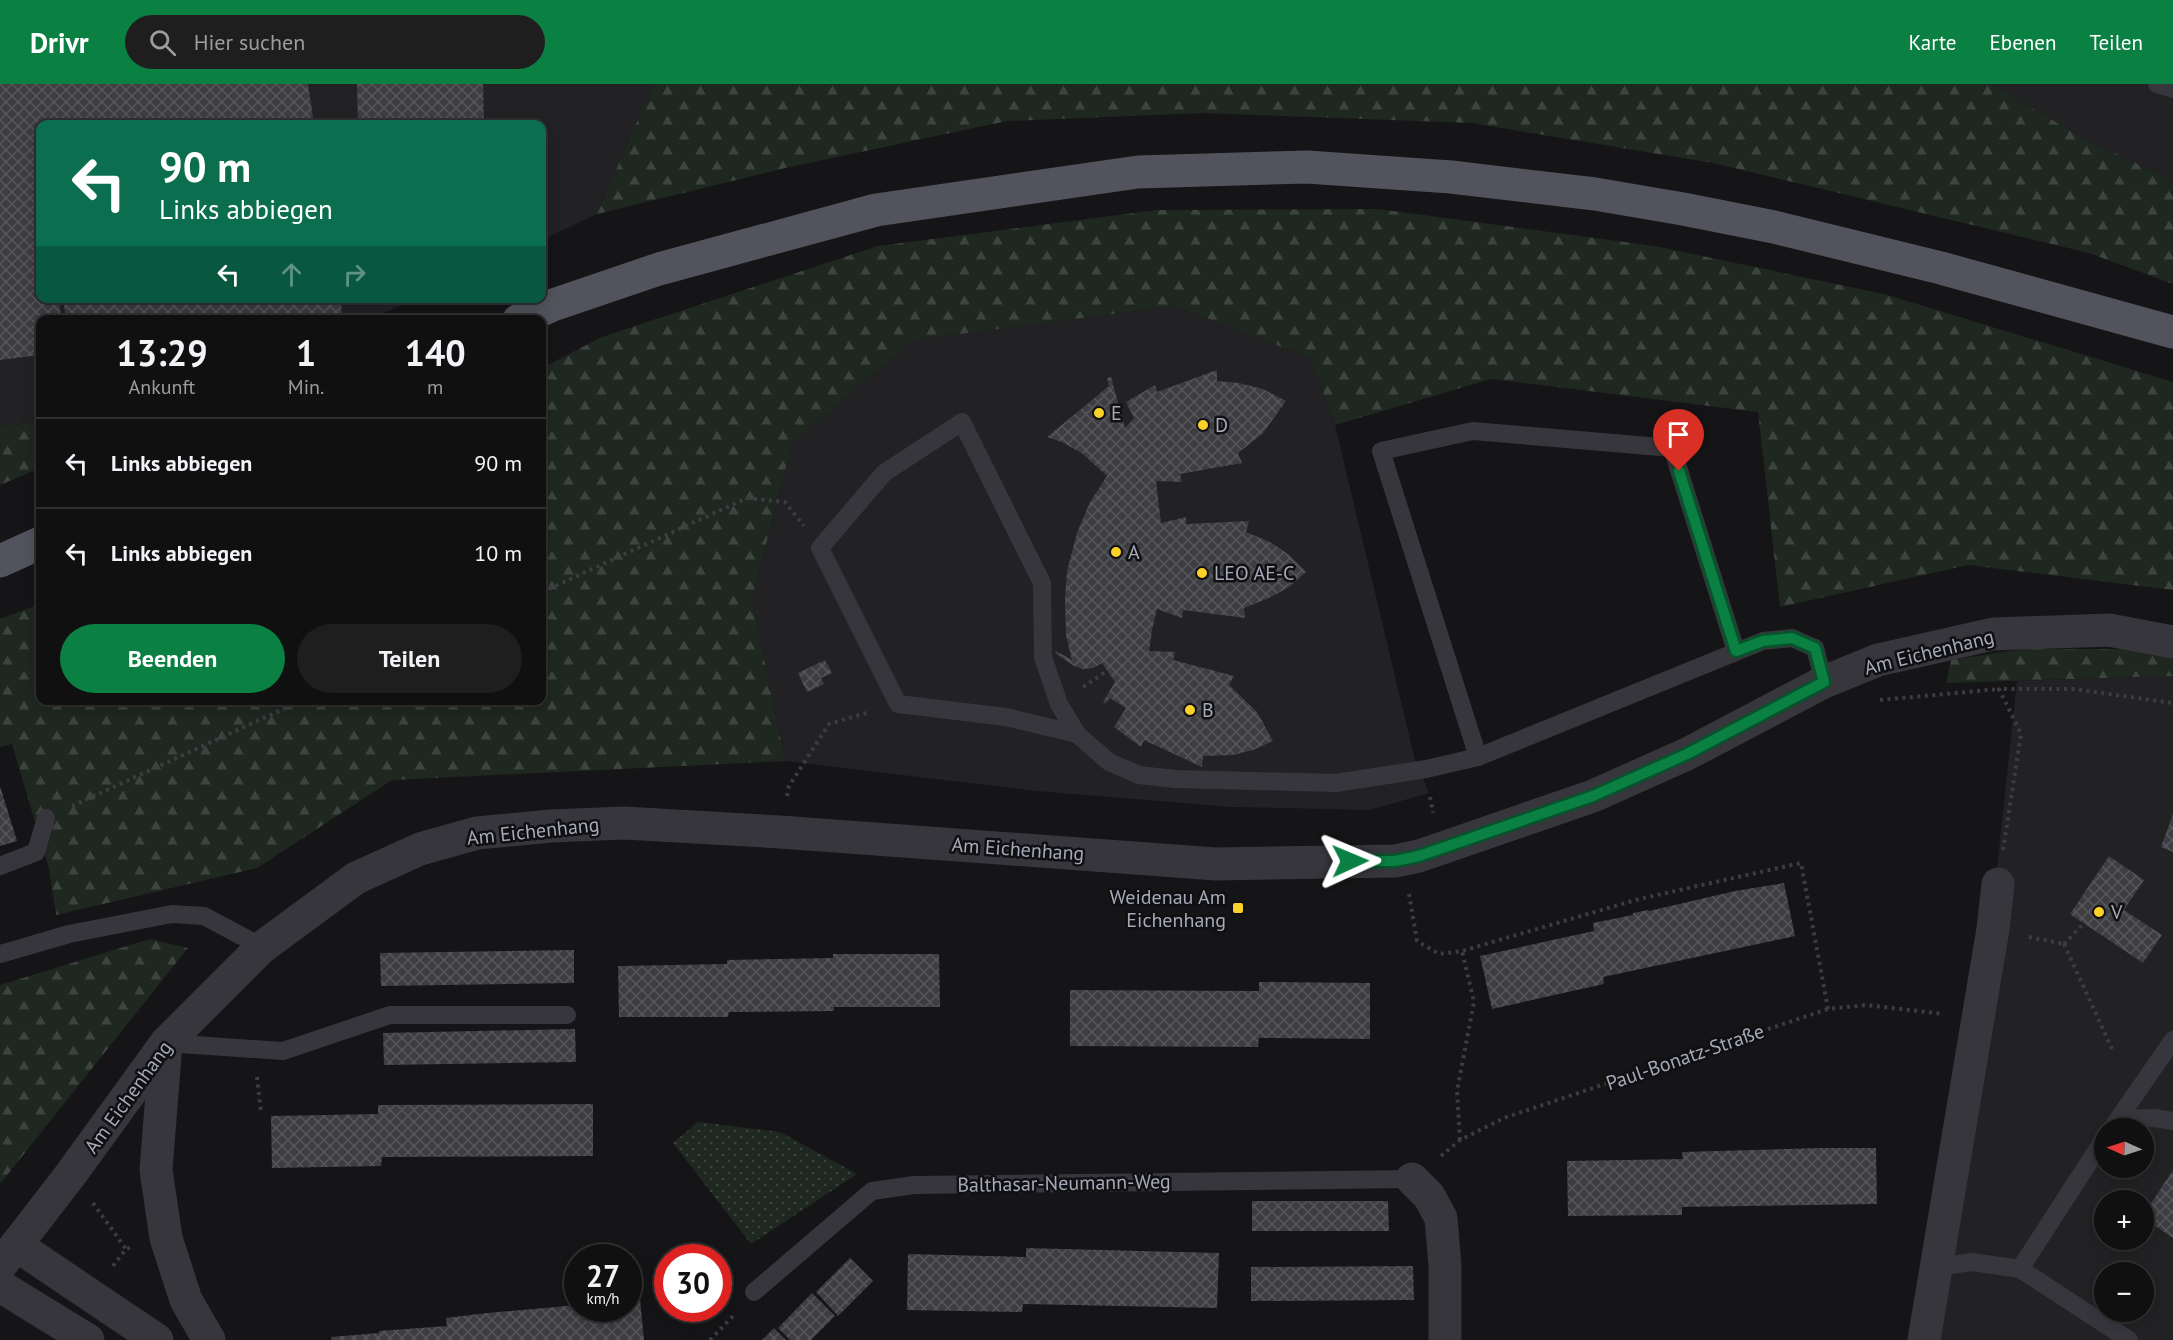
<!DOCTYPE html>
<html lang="de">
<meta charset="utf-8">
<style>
body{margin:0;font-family:"PT Sans",sans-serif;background:#1e1e1f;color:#f1f3f6;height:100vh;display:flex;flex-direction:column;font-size:22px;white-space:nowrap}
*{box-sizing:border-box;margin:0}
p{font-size:20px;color:#9c9d9f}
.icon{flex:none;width:33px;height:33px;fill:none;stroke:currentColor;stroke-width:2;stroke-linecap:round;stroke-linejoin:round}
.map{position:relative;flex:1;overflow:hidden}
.side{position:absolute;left:36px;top:231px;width:510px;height:390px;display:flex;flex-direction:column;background:#101011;border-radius:12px;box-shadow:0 3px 15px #0003,0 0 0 2px #303031}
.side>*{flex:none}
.top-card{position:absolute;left:36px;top:36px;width:510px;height:183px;border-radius:12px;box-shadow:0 3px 15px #0003,0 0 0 2px #303031;background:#0b6e4f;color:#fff;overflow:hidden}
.needle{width:39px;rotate:273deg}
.fabs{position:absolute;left:2094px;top:1034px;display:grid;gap:12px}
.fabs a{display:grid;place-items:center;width:60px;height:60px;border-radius:50%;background:#101011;box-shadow:0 3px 15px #0003,0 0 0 2px #303031;font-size:30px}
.speed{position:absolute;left:564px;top:1160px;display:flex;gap:12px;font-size:30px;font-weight:700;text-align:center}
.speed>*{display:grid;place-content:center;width:78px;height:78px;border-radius:50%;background:#101011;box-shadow:0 3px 15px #0003,0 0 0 2px #303031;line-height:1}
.speed small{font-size:15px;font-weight:400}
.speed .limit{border:9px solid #d22;background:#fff;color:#111}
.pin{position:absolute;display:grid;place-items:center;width:51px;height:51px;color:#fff;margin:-62px -26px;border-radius:50% 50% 50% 0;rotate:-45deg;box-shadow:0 0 6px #0007}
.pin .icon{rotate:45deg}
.me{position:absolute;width:66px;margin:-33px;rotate:89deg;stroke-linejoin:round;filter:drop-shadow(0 0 4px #0008)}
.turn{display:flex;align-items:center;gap:21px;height:126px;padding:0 24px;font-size:27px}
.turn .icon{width:78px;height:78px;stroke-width:2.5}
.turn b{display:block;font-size:42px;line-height:51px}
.lanes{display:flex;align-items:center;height:57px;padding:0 24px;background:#0003;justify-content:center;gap:30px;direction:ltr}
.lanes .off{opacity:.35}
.eta{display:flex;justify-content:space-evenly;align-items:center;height:102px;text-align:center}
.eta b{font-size:36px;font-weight:600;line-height:42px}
.cta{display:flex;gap:12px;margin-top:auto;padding:12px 24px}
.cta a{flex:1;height:69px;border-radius:36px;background:#0b8043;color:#fff;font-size:24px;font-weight:600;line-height:69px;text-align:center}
.cta a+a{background:#1e1e1f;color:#f1f3f6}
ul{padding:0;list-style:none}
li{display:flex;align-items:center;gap:18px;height:90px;padding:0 24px;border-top:2px solid #303031}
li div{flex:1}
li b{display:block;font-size:22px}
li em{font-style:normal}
header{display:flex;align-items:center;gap:36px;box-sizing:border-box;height:84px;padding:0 30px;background:#0b8043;color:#fff}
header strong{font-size:28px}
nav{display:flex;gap:33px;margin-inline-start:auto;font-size:21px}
.search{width:420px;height:54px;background:#1e1e1f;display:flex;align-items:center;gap:15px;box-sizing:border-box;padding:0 21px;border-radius:33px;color:#9c9d9f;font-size:22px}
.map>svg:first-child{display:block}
.built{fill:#222124;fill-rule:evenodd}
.forest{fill:url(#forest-firs)}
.park{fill:url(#park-dots)}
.building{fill:url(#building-cross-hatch)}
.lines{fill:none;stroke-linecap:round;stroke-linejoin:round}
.path{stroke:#3c3d43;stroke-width:4;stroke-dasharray:3 4.5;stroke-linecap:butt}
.lane{stroke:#36363c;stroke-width:18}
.street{stroke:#36363c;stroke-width:33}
.primary{stroke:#52535c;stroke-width:33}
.route-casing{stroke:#07532c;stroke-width:15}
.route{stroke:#0b8043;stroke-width:10}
.poi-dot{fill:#fcd229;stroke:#101012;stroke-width:2}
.labels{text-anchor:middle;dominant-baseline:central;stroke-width:5;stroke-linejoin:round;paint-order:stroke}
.poi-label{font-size:20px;fill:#a6a9b8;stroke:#101012;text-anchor:start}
.street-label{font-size:20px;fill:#a6a9b8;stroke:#101012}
</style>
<header>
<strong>Drivr</strong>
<div class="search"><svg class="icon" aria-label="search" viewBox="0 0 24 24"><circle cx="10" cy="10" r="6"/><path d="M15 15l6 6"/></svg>Hier suchen</div>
<nav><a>Karte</a><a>Ebenen</a><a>Teilen</a></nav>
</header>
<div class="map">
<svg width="2173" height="1256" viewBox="0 0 2173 1256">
<defs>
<pattern id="forest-firs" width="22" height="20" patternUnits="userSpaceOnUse" patternTransform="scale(1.5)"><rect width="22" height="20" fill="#1f2721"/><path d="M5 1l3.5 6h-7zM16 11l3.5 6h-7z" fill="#3d443f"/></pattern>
<pattern id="park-dots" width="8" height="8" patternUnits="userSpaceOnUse" patternTransform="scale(1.5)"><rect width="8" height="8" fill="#1f2721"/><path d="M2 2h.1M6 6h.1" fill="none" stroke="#3d443f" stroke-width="1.8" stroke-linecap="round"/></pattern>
<pattern id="building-cross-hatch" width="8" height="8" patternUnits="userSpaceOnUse" patternTransform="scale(1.5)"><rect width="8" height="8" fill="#3d3d42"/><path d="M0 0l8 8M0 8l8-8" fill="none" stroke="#56565b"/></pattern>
</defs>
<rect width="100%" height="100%" fill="#151517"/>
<!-- built -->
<g class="built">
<polygon points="0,0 653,0 597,130 542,156 542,40 40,40 40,214 416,215 370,235 40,236 40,338 0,342"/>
<polygon points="1991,0 2173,0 2173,97 2080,52"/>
<polygon points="1175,222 1310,274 1335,341 1415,676 1429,709 1370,726 1232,723 1036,707 785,677 752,515 792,359 914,256"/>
<path d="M2173,592V1256H1933L1996,793L2017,597ZM2104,1044H2144V1083H2104ZM2104,1116H2144V1155H2104ZM2104,1188H2144V1227H2104Z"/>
</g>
<!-- forest -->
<g class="forest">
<polygon points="653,0 1991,0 2080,52 2173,97 2173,200 2089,169 1713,79 1472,39 1202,29 1007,37 785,84 597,130"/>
<polygon points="1378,125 1654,162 1884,210 2173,298 2173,506 1968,481 1780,523 1758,328 1491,295 1335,341 1310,274 1175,222 914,256 792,359 752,515 785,677 392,696 257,784 56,831 49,785 12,660 0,663 0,535 40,520 40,616 542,616 542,284 602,253 878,162 1157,126"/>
<polygon points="40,338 40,384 0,401 0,342"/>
<polygon points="2023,565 2146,565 2173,572 2173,592 1946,599 1951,576"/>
<polygon points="150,855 188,864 0,1100 0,901"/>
</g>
<!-- park -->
<polygon class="park" points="698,1038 780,1048 857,1090 751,1160 673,1059"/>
<!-- building -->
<g class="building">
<polygon points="0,0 308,0 314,40 40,40 40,214 59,214 61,236 40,236 40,271 0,276"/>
<polygon points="357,0 483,0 484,40 358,40"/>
<polygon points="63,214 340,214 343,234 66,236"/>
<polygon points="1217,286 1217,297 1239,299 1263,305 1286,317 1263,349 1238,369 1242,379 1180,390 1182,398 1156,397 1161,439 1186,433 1186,440 1249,437 1246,448 1272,459 1289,471 1306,488 1289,503 1269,514 1244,524 1245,534 1183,526 1182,534 1157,525 1152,546 1149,567 1175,568 1173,576 1234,592 1229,601 1257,628 1273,657 1253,666 1233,671 1203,672 1202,683 1144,656 1141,663 1114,643 1126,624 1110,614 1105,620 1103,618 1115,598 1102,579 1093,584 1083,585 1074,582 1055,569 1056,567 1072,576 1066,551 1065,515 1067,487 1077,449 1090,418 1107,392 1083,370 1062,358 1047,353 1109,302 1107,294 1111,293 1125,344 1134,334 1126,318 1155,301 1157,308"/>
<polygon points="825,576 832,589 821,594 824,600 807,608 798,589"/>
<polygon points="0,702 17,757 0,762"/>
<polygon points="2173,730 2173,768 2161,763"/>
<polygon points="2109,772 2144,796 2124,826 2162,851 2143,879 2070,830"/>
<polygon points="1784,799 1795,852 1603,893 1604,900 1492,925 1480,872 1594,847 1593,839 1633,831 1633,829 1648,826 1649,827 1735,807"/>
<polygon points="574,866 574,899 381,902 380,869"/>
<polygon points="833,870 939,870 940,923 834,923 834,927 729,928 728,933 619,933 618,882 727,880 727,876 833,874"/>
<polygon points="1259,898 1370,899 1370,955 1259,954 1258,963 1070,962 1070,906 1259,907"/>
<polygon points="575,945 576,978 384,981 383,949"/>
<polygon points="593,1020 593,1072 382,1073 381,1082 272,1084 271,1032 378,1030 378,1021"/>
<polygon points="1820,1064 1876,1064 1877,1120 1682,1123 1682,1131 1568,1132 1567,1077 1683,1075 1682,1068"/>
<polygon points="2173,1086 2173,1154 2144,1134 2144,1130"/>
<polygon points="1252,1117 1388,1117 1389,1147 1252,1147"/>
<polygon points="1026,1164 1219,1169 1217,1224 1023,1220 1022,1228 907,1226 908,1170 1026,1173"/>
<polygon points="850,1174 873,1197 838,1232 816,1208"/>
<polygon points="1413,1182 1414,1216 1251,1217 1251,1183"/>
<polygon points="812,1209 835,1232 811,1256 790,1256 778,1244"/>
<polygon points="640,1215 644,1256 332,1256 331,1253 379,1249 379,1247 447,1242 446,1234 487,1229 578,1221 578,1224 628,1224 628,1216"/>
<polygon points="774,1244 786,1256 762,1256"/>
</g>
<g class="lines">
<!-- path -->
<g class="path">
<polyline points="542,508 747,414 785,418 804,442"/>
<polyline points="1083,603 1107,587"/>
<polyline points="1880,616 1999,605"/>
<polyline points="787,712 789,702 829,640 870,628"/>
<polyline points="1430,713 1433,729"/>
<polyline points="72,722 303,616"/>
<polyline points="2003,766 2021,650 1999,605 2073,605 2173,619"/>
<polyline points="1409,810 1417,857 1439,870 1462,867 1639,815 1801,779 1828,925"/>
<polyline points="2029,853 2064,860"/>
<polyline points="2064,860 2113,967"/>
<polyline points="2064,860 2084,839"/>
<polyline points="257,993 261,1028"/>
<polyline points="1460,1056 1457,1007 1474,918 1462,867"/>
<polyline points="1441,1072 1460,1056 1504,1034 1828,925 1866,921 1944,930"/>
<polyline points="93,1119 126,1165"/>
<polyline points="113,1182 126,1165 132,1163"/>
<polyline points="710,1256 736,1229"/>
</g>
<!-- lane -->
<g class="lane">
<polyline points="2157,0 2173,5"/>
<polyline points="1077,650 1059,620 1043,573 1042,499 962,338 884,389 820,464 898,620 1006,633 1077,650 1109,678 1139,691 1175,695 1336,699 1426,685 1478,673 1763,557 1792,554 1815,564 1824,598"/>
<polyline points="1478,673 1381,367 1473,347 1672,364 1736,567"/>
<polyline points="0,782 36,768 46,734"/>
<polyline points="0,870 69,850 172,830 204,832 262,863"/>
<polyline points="166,959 283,967 390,931 567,931"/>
<polyline points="2119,1035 2155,1034 2173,1037"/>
<polyline points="2112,1044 2173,956"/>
<polyline points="1936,1183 1972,1178 2020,1185 2129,1256"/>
<polyline points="2020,1185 2104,1055"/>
<polyline points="754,1208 872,1107 914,1101 1412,1095"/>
</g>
<!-- street -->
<g class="street">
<polyline points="166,959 156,1086 166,1154 186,1216 209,1256"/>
<polyline points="1412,1095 1429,1112 1441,1134 1445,1182 1445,1256"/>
<polyline points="16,1161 157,1256"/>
<polyline points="0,1182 71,1090 166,959 261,864 356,794 420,765 477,749 551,742 624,739 780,748 1216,780 1395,777 1419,772 1593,712 1687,670 1824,598 1878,576 1993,550 2109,546 2173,558"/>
<polyline points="0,1202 88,1256"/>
<polyline points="1924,1256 1993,845 1998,800"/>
</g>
<!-- primary -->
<g class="primary">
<polyline points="519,236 553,221 659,185 876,126 1138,88 1307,83 1451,93 1595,110 1683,125 1774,143 1941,184 2173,248"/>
<polyline points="0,477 40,459"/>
</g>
</g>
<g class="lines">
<!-- route casing -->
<g class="route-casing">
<polyline id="route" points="1350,777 1395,777 1419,772 1593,712 1687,670 1824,598 1815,564 1792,554 1763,557 1736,567 1679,387"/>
</g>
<!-- route -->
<use href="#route" class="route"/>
</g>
<!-- markers -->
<g class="poi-dot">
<circle cx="1099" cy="329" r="6"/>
<circle cx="1203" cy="341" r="6"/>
<circle cx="1116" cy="468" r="6"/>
<circle cx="1202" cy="489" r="6"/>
<circle cx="1190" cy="626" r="6"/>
<rect x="1232" y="818" width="12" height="12" rx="3"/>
<circle cx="2099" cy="828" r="6"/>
</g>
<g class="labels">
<!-- poi labels -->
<g class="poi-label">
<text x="1111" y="329">E</text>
<text x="1215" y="341">D</text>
<text x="1128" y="468">A</text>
<text x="1214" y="489">LEO AE-C</text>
<text x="1202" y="626">B</text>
<text x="1226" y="813" text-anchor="end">Weidenau Am<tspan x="1226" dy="23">Eichenhang</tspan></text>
<text x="2111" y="828">V</text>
</g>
<!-- street labels -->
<g class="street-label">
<text transform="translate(1929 568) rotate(-14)">Am Eichenhang</text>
<text transform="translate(533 747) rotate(-6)">Am Eichenhang</text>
<text transform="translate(1018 765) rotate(4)">Am Eichenhang</text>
<text transform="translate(1685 973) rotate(-19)">Paul-Bonatz-Straße</text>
<text transform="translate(128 1013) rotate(-54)">Am Eichenhang</text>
<text transform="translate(1064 1099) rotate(-1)">Balthasar-Neumann-Weg</text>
</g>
</g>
</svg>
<div class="fabs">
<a><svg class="needle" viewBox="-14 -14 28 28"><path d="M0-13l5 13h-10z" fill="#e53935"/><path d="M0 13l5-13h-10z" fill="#9c9d9f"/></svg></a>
<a>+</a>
<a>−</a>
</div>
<div class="speed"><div>27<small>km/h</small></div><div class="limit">30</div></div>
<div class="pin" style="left:1679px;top:387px;background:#d93025"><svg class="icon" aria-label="arrive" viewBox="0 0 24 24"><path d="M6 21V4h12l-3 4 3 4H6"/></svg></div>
<svg class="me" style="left:1350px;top:777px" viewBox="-20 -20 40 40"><path d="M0-17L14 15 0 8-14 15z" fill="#0b8043" stroke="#fff" stroke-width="4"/></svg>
<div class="top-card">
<div class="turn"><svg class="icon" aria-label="left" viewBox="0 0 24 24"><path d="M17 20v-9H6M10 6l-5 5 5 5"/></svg><div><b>90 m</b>Links abbiegen</div></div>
<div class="lanes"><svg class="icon" aria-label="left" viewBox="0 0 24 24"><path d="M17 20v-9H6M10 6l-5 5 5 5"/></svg><svg class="icon off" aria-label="ahead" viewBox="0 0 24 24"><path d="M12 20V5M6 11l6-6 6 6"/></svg><svg class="icon off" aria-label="right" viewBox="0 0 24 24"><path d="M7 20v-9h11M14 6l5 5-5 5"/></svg></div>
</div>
<section class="side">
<div class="eta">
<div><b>13:29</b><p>Ankunft</p></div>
<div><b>1</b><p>Min.</p></div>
<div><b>140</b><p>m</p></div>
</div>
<ul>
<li><svg class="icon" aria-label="left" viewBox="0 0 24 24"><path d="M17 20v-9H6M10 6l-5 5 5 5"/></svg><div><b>Links abbiegen</b></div><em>90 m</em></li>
<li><svg class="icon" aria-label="left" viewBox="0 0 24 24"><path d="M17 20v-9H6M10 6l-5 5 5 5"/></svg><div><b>Links abbiegen</b></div><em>10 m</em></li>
</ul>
<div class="cta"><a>Beenden</a><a>Teilen</a></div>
</section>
</div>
